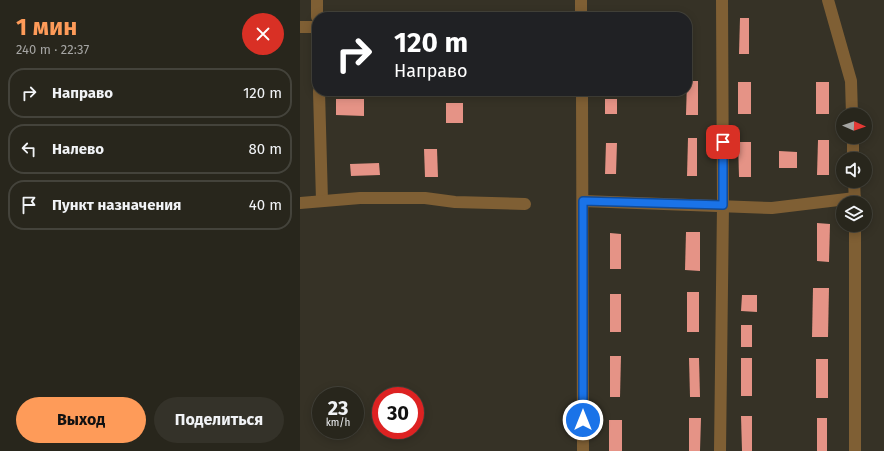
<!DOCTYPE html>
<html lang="ru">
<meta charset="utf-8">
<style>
body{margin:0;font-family:"Fira Sans",sans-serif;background:#343229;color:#f1f3f6;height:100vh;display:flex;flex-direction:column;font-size:15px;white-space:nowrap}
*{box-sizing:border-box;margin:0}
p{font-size:13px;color:#a5a5a3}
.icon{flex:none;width:22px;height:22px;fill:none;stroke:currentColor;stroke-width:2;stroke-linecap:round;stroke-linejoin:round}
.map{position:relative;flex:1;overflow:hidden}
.drawer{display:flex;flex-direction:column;background:#28261c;width:300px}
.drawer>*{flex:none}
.guide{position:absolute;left:12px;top:12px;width:380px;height:84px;border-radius:16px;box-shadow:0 2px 10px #0003,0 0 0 1px #44433b;background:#202124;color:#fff;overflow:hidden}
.needle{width:26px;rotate:92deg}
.controls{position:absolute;left:536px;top:108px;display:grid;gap:8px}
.controls a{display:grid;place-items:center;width:36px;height:36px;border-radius:50%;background:#28261c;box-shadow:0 2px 10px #0003,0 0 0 1px #44433b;font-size:20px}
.speed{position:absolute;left:12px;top:387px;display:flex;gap:8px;font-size:20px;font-weight:700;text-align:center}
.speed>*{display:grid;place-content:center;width:52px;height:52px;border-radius:50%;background:#28261c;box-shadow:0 2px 10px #0003,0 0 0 1px #44433b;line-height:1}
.speed small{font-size:10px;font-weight:400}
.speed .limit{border:6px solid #d22;background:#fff;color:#111}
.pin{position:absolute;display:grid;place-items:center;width:34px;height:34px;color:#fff;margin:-17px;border-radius:8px;box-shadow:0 2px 6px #0006}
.me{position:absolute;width:44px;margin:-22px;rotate:0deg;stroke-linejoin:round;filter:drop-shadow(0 0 3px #0008)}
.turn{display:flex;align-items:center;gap:14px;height:84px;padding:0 16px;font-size:18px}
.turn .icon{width:52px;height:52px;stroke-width:2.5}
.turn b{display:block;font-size:28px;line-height:34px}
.round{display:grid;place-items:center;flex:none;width:42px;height:42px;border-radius:21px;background:#343229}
.headline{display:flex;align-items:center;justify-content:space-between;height:68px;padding:0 16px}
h1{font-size:24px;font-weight:700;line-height:30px;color:#fe9b59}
.button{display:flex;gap:8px;margin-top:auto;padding:8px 16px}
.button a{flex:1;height:46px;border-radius:24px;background:#fe9b59;color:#111;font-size:16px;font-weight:700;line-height:46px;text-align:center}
.button a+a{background:#343229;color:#f1f3f6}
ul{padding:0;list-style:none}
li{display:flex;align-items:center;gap:12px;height:50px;margin:0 8px 6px;padding:0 8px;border:2px solid #44433b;border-radius:16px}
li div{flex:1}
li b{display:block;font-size:15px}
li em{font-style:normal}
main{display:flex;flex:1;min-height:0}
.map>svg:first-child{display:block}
.building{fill:#e59386}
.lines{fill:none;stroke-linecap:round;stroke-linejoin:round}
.minor{stroke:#7f5f34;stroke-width:12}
.route-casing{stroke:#114b97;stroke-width:10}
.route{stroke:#1a73e8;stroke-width:7}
</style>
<main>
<section class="drawer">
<div class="headline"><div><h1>1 мин</h1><p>240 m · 22:37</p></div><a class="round" style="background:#d93025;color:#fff"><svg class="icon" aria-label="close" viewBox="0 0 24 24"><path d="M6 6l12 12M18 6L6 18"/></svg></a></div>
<ul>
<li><svg class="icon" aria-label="right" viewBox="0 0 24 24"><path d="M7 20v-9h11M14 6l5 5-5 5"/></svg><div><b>Направо</b></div><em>120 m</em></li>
<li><svg class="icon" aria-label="left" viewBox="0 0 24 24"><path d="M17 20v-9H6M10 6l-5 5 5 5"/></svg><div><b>Налево</b></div><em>80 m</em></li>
<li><svg class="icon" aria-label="arrive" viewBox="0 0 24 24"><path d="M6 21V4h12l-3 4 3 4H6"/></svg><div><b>Пункт назначения</b></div><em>40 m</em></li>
</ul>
<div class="button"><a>Выход</a><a>Поделиться</a></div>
</section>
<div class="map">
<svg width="584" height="451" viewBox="0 0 584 451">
<rect width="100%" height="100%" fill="#363226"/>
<!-- building -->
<g class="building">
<polygon points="440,18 449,18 449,54 439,54"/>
<polygon points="387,81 398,81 398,115 386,115"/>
<rect x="438" y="82" width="13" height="32"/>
<rect x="516" y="82" width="13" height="32"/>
<polygon points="36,99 64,99 64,116 36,115"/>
<rect x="305" y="99" width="12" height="15"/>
<rect x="146" y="103" width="17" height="20"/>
<polygon points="388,138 397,138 397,176 387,176"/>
<polygon points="518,140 529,140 529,175 517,175"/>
<polygon points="438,142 451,142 451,177 439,177"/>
<polygon points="306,143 317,143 316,174 305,174"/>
<polygon points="124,149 137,149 138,177 125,177"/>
<polygon points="479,151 497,152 497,168 479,168"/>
<polygon points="79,163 80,175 51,176 50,164"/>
<polygon points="517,223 530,224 529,262 517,261"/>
<polygon points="386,232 400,232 400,271 385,270"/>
<polygon points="310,233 321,234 321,269 310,269"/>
<polygon points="513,288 529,288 528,337 512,337"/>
<rect x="387" y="292" width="12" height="40"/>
<rect x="310" y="294" width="11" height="38"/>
<polygon points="442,295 457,295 457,312 441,311"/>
<rect x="441" y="325" width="11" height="22"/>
<polygon points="310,356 321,356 320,397 310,397"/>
<polygon points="389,358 399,358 400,397 390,397"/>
<rect x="441" y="358" width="11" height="38"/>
<rect x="516" y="359" width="12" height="39"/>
<polygon points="441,416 452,416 452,451 442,451"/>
<polygon points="389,418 401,418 400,451 389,451"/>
<rect x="517" y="418" width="10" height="33"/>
<rect x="309" y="420" width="13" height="31"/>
</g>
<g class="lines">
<!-- minor -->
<g class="minor">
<polyline points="17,0 17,17"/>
<polyline points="281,0 281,17"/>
<polyline points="528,0 551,81 552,115"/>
<polyline points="0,27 17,27"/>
<polyline points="19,91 22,201"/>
<polyline points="282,91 283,451"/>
<polyline points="553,137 553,159"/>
<polyline points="554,181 555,203"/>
<polyline points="283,201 472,208 555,198"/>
<polyline points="0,203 60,198 125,198 155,202 225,204"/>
<polyline points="555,225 555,451"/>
<polyline points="420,451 423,205 422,0"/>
</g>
</g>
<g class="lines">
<!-- route casing -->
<g class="route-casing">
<polyline id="route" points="283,420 283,201 423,205 423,142"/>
</g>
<!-- route -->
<use href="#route" class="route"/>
</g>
</svg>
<div class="controls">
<a><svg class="needle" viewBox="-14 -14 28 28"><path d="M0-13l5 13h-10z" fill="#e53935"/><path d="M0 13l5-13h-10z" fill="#a5a5a3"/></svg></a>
<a><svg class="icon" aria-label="sound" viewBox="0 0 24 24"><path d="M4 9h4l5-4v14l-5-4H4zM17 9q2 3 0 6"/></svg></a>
<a><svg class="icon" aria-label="layers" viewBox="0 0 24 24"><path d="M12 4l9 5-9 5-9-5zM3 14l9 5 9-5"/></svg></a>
</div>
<div class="speed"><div>23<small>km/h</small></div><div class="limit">30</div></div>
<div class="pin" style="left:423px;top:142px;background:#d93025"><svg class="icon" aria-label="arrive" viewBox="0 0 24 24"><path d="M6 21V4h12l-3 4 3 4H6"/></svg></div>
<svg class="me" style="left:283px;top:420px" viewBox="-20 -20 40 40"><circle r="17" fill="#1a73e8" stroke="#fff" stroke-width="3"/><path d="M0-11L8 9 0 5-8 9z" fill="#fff"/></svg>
<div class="guide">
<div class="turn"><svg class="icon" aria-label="right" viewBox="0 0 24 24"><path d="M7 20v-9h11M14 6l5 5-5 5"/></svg><div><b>120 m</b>Направо</div></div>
</div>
</div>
</main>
